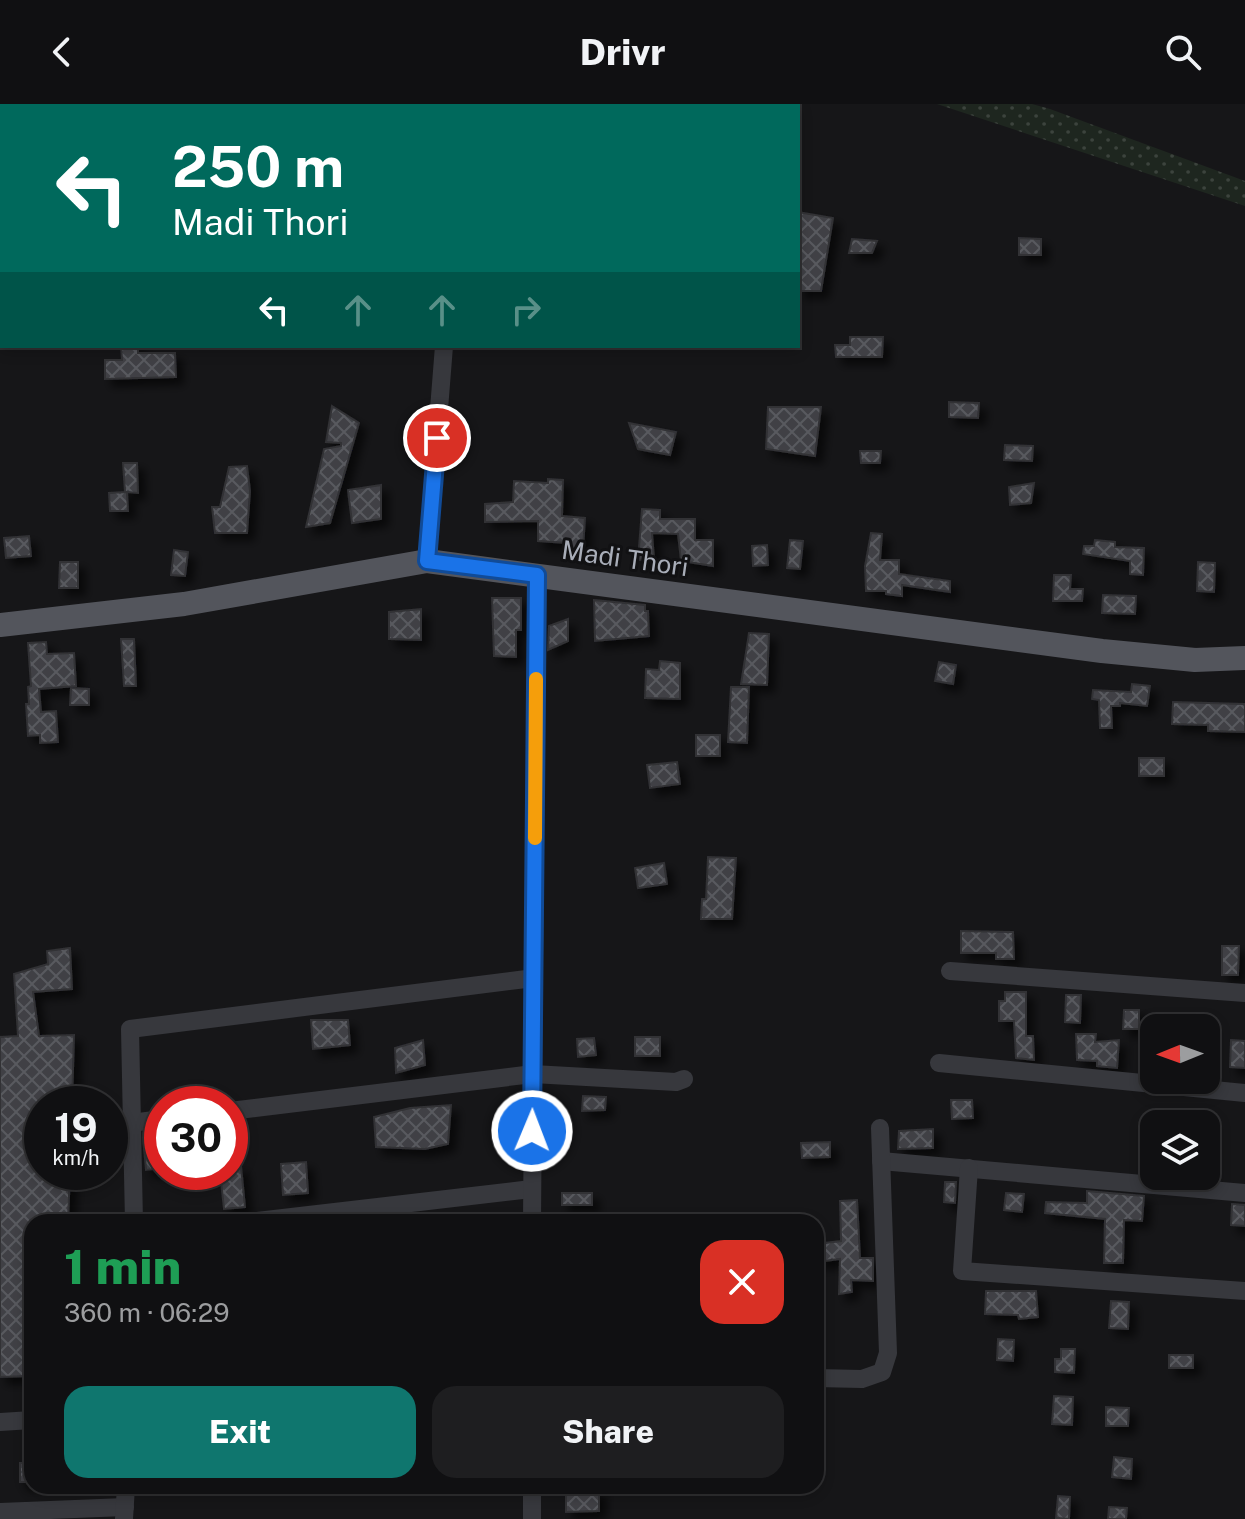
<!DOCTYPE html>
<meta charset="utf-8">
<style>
body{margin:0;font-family:"Public Sans",sans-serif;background:#1e1e20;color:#f1f3f6;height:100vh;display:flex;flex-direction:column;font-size:30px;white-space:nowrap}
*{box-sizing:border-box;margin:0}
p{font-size:26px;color:#9c9d9f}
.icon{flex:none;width:44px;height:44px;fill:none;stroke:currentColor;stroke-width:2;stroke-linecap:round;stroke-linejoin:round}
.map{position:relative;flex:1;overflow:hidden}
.details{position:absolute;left:24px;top:1110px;width:800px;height:280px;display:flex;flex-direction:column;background:#101012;border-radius:24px;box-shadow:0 4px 12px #0003,0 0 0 2px #303032}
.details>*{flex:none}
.banner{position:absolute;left:0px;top:0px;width:800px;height:244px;box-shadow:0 4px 12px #0003,0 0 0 2px #303032;background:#00695c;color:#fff;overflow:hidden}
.needle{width:52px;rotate:269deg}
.fabs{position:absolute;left:1140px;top:910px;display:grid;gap:16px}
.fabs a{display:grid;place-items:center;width:80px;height:80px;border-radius:16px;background:#101012;box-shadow:0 4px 12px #0003,0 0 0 2px #303032;font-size:40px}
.speed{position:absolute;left:24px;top:982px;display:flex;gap:16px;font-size:40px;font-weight:700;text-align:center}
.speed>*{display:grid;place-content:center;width:104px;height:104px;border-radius:50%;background:#101012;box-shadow:0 4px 12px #0003,0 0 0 2px #303032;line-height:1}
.speed small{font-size:20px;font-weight:400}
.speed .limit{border:12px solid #d22;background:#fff;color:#111}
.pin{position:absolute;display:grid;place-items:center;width:68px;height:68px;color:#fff;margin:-34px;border:4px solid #fff;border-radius:50%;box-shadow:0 2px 8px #0007}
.me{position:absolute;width:88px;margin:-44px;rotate:1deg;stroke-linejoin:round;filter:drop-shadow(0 0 6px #0008)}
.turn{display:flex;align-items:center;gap:28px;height:168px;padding:0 40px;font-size:36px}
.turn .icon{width:104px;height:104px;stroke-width:2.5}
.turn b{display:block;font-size:56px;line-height:68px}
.lanes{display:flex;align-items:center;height:76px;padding:0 40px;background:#0003;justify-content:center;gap:40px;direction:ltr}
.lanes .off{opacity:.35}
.round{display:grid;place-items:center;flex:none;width:84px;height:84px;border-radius:24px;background:#1e1e20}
.overview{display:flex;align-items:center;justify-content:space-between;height:136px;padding:0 40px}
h1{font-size:48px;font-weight:800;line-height:60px;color:#1e9e55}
.action{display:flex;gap:16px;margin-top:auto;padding:16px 40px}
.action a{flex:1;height:92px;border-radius:24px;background:#0f766e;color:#fff;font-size:32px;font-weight:800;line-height:92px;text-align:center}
.action a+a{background:#1e1e20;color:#f1f3f6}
header{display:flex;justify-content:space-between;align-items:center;height:104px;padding:0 40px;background:#101012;font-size:36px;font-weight:800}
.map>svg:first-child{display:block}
.grass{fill:url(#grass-dots)}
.building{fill:url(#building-cross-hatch);stroke:#303034;stroke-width:2;filter:url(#shadow)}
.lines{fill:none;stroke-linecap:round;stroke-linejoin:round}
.minor{stroke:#37383d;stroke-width:18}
.major{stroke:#53555c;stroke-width:24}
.route-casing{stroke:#114b97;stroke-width:20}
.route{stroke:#1a73e8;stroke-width:14}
.slow{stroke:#f59e0b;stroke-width:14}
.labels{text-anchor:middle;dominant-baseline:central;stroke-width:6;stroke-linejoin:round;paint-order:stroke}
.street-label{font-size:26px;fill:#a8adb8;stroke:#111113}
</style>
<header><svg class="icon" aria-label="back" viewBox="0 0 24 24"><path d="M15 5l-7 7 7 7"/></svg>Drivr<svg class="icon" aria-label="search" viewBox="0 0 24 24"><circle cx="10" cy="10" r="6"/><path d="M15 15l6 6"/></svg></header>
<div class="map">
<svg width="1245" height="1415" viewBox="0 0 1245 1415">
<defs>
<pattern id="grass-dots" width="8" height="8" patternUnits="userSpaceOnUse" patternTransform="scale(2)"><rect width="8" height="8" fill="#1e261f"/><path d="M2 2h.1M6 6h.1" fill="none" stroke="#3c433d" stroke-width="1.8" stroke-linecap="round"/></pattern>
<pattern id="building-cross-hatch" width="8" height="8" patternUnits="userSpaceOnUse" patternTransform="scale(2)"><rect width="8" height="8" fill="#404145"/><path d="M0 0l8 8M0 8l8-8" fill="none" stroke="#595a5e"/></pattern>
<filter id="shadow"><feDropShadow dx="7" dy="7" stdDeviation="4" flood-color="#0009"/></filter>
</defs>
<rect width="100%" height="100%" fill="#161618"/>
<!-- grass -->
<polygon class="grass" points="937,0 1032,0 1050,5 1245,77 1245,102"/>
<!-- building -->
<g class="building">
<polygon points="798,108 833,114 821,187 798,187"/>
<polygon points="1019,134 1041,135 1041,151 1019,151"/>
<polygon points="852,135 877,137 872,149 849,149"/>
<polygon points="850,233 883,233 882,253 836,253 835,241 850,241"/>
<polygon points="121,242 138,242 138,249 175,249 176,273 105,275 105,256 122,256"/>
<polygon points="949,298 979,299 978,314 949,313"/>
<polygon points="332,302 359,319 330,419 306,423 324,345 341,342 341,339 326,338"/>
<polygon points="768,303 821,303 815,352 766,345"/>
<polygon points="629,319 676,328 670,351 638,345"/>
<polygon points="1005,341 1033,342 1032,357 1004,356"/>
<polygon points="860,347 881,347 880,359 861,359"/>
<polygon points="123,359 137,359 138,389 127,388 128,407 110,407 109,389 125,388"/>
<polygon points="247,362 250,387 247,429 215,429 212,403 220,403 229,363"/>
<polygon points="548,375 563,376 562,412 585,414 583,445 567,444 567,439 538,437 538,417 485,418 485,400 513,398 514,377 548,379"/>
<polygon points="1034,379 1031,399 1010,401 1009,383"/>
<polygon points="381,381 381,415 352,419 348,386"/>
<polygon points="642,405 660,406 660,415 695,415 695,436 713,436 713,462 681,457 678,430 652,429 654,455 638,456"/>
<polygon points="871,429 882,430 880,456 899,456 899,470 950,477 950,488 902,481 902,492 886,490 886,487 866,487 865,462"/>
<polygon points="29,432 31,452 6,454 4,434"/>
<polygon points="790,436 803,437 800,465 787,464"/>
<polygon points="1095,436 1115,438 1115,443 1144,444 1143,471 1130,470 1130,457 1083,450 1084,442 1094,442"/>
<polygon points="767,441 768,461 753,462 752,442"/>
<polygon points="174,446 188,448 185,472 171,471"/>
<polygon points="60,458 78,458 78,484 59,484"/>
<polygon points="1198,458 1215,459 1214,488 1197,487"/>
<polygon points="1054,471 1071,471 1070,485 1083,485 1082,497 1053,497"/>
<polygon points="1103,491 1136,492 1135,510 1102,509"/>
<polygon points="492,494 521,494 521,526 516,526 516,553 494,552"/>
<polygon points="594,496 645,501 645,507 648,507 649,532 595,537"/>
<polygon points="421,505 421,536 389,535 389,508"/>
<polygon points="568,515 568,537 548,546 549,522"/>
<polygon points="749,529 769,530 767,581 741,580"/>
<polygon points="121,535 134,535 136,582 124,582"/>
<polygon points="46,538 47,550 74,549 76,582 39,585 41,608 56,607 58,638 40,639 40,631 28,632 26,600 29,600 28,583 31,582 28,539"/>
<polygon points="660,557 680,559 680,595 645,594 646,565 659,566"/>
<polygon points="939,558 956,561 953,580 935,577"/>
<polygon points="1132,580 1150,582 1147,602 1120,599 1120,602 1111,602 1112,624 1100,624 1099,596 1092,595 1093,586 1131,588"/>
<polygon points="731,583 749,583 747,639 728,638"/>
<polygon points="71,584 89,585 89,601 70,601"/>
<polygon points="1173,598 1245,600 1245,628 1208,627 1208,621 1172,620"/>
<rect x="696" y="631" width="24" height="21"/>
<rect x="1139" y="654" width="25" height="18"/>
<polygon points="677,658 680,680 650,684 647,661"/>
<polygon points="708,753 736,754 732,815 701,815 702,795 706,795"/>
<polygon points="664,759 667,780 638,784 635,764"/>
<polygon points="961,827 1013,828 1014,855 996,855 996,849 961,849"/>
<polygon points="1222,842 1239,842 1238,871 1222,871"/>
<polygon points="70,844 72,885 33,888 39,932 74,931 72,1000 42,1000 42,1068 70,1068 68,1118 32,1118 32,1272 0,1273 0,933 18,932 14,870 48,860 47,847"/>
<polygon points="1005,888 1026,888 1026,932 1033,932 1034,956 1016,954 1014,917 999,917 999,897 1005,897"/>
<polygon points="1066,891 1081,891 1080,919 1065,918"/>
<polygon points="1124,906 1139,906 1139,925 1123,925"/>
<polygon points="311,916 348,916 350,941 313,945"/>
<polygon points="1076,930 1096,930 1095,938 1119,936 1117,964 1097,962 1097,957 1077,956"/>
<rect x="635" y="933" width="25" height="19"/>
<polygon points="594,934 596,951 578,953 577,935"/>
<polygon points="423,936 425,961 396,969 395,944"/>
<polygon points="1231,936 1245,937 1245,964 1230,963"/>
<polygon points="583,992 606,993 605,1006 582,1007"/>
<polygon points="951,996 972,996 973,1014 952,1015"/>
<polygon points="451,1001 448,1040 425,1045 376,1043 374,1013 410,1004"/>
<polygon points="1156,1005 1171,1005 1170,1020 1156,1020"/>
<polygon points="933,1025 933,1044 898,1045 899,1027"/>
<polygon points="830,1038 830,1053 802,1054 801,1039"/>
<polygon points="162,1041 162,1064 146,1066 144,1044"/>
<polygon points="306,1058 308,1089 283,1091 281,1060"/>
<polygon points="241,1062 245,1103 224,1105 220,1068"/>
<polygon points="945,1078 956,1078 955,1099 944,1098"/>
<polygon points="1087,1087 1144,1092 1142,1117 1124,1116 1123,1159 1104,1159 1105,1115 1045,1109 1046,1098 1087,1099"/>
<rect x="562" y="1089" width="30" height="12"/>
<polygon points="1006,1089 1024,1090 1022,1108 1004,1106"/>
<polygon points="857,1096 860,1154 873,1154 873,1177 851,1176 852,1188 839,1190 840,1155 816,1158 816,1140 841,1137 840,1097"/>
<polygon points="1232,1100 1245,1101 1245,1122 1231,1121"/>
<polygon points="986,1187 1036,1187 1038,1213 1019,1215 1018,1211 985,1210"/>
<polygon points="1111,1197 1129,1198 1128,1225 1109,1224"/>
<polygon points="998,1235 1014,1236 1013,1257 997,1256"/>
<polygon points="1061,1245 1075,1245 1074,1269 1055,1268 1055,1255 1061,1255"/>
<rect x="1169" y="1251" width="24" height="13"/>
<polygon points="1054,1292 1073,1293 1072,1321 1052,1320"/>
<polygon points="1106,1303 1129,1304 1128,1322 1106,1322"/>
<polygon points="1114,1353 1132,1355 1131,1375 1112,1373"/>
<rect x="20" y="1359" width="12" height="19"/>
<polygon points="599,1385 599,1407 566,1408 566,1386"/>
<polygon points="1058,1392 1070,1393 1069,1415 1056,1414"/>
<polygon points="1109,1403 1127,1404 1126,1415 1108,1415"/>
</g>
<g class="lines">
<!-- minor -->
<g class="minor">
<polyline points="463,2 463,0"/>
<polyline points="427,457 444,242"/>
<polyline points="950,867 1245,889"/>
<polyline points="939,959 1245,989"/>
<polyline points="230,1007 533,970 676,978 684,975"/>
<polyline points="131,1019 162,1015"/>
<polyline points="881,1057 1245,1089"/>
<polyline points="969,1064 962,1167 1245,1187"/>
<polyline points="134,1118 130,925 534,874"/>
<polyline points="249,1118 531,1085"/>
<polyline points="532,1118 537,471"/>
<polyline points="816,1274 862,1275 882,1268 888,1249 880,1024"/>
<polyline points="0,1318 32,1316"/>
<polyline points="0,1408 125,1403"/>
<polyline points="124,1415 126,1382"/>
<polyline points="532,1415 532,1382"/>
</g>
<!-- major -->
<polyline class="major" points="0,521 184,500 427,457 1102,547 1195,556 1245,554"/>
</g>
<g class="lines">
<!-- route casing -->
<g class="route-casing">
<polyline id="route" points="437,334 427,457 537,471 532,1027"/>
</g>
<!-- route -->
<use href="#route" class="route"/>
<!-- slow -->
<polyline class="slow" points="535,734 536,575"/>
</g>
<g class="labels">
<!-- street labels -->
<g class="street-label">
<text transform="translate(625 454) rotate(8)">Madi Thori</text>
</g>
</g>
</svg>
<div class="fabs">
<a><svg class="needle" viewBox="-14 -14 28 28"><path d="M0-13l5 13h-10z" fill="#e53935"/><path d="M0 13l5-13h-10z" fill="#9c9d9f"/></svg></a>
<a><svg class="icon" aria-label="layers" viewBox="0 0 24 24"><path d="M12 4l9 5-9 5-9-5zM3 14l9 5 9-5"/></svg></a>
</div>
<div class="speed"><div>19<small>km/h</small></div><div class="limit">30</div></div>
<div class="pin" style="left:437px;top:334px;background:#d93025"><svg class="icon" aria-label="arrive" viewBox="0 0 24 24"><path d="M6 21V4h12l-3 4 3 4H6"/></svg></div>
<svg class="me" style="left:532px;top:1027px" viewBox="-20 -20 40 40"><circle r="17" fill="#1a73e8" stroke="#fff" stroke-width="3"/><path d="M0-11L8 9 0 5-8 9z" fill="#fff"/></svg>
<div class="banner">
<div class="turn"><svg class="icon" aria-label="left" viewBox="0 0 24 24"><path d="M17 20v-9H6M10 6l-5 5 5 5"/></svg><div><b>250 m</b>Madi Thori</div></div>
<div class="lanes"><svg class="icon" aria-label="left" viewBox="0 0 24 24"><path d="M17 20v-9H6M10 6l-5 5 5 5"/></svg><svg class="icon off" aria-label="ahead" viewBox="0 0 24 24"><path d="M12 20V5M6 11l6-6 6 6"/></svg><svg class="icon off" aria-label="ahead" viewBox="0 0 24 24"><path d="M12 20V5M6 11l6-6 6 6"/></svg><svg class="icon off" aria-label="right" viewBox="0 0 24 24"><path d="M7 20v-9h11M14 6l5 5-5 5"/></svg></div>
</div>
<section class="details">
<div class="overview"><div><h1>1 min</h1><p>360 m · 06:29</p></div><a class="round" style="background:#d93025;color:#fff"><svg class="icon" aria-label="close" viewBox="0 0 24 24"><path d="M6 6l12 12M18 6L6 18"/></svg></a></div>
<div class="action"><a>Exit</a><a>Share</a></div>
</section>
</div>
